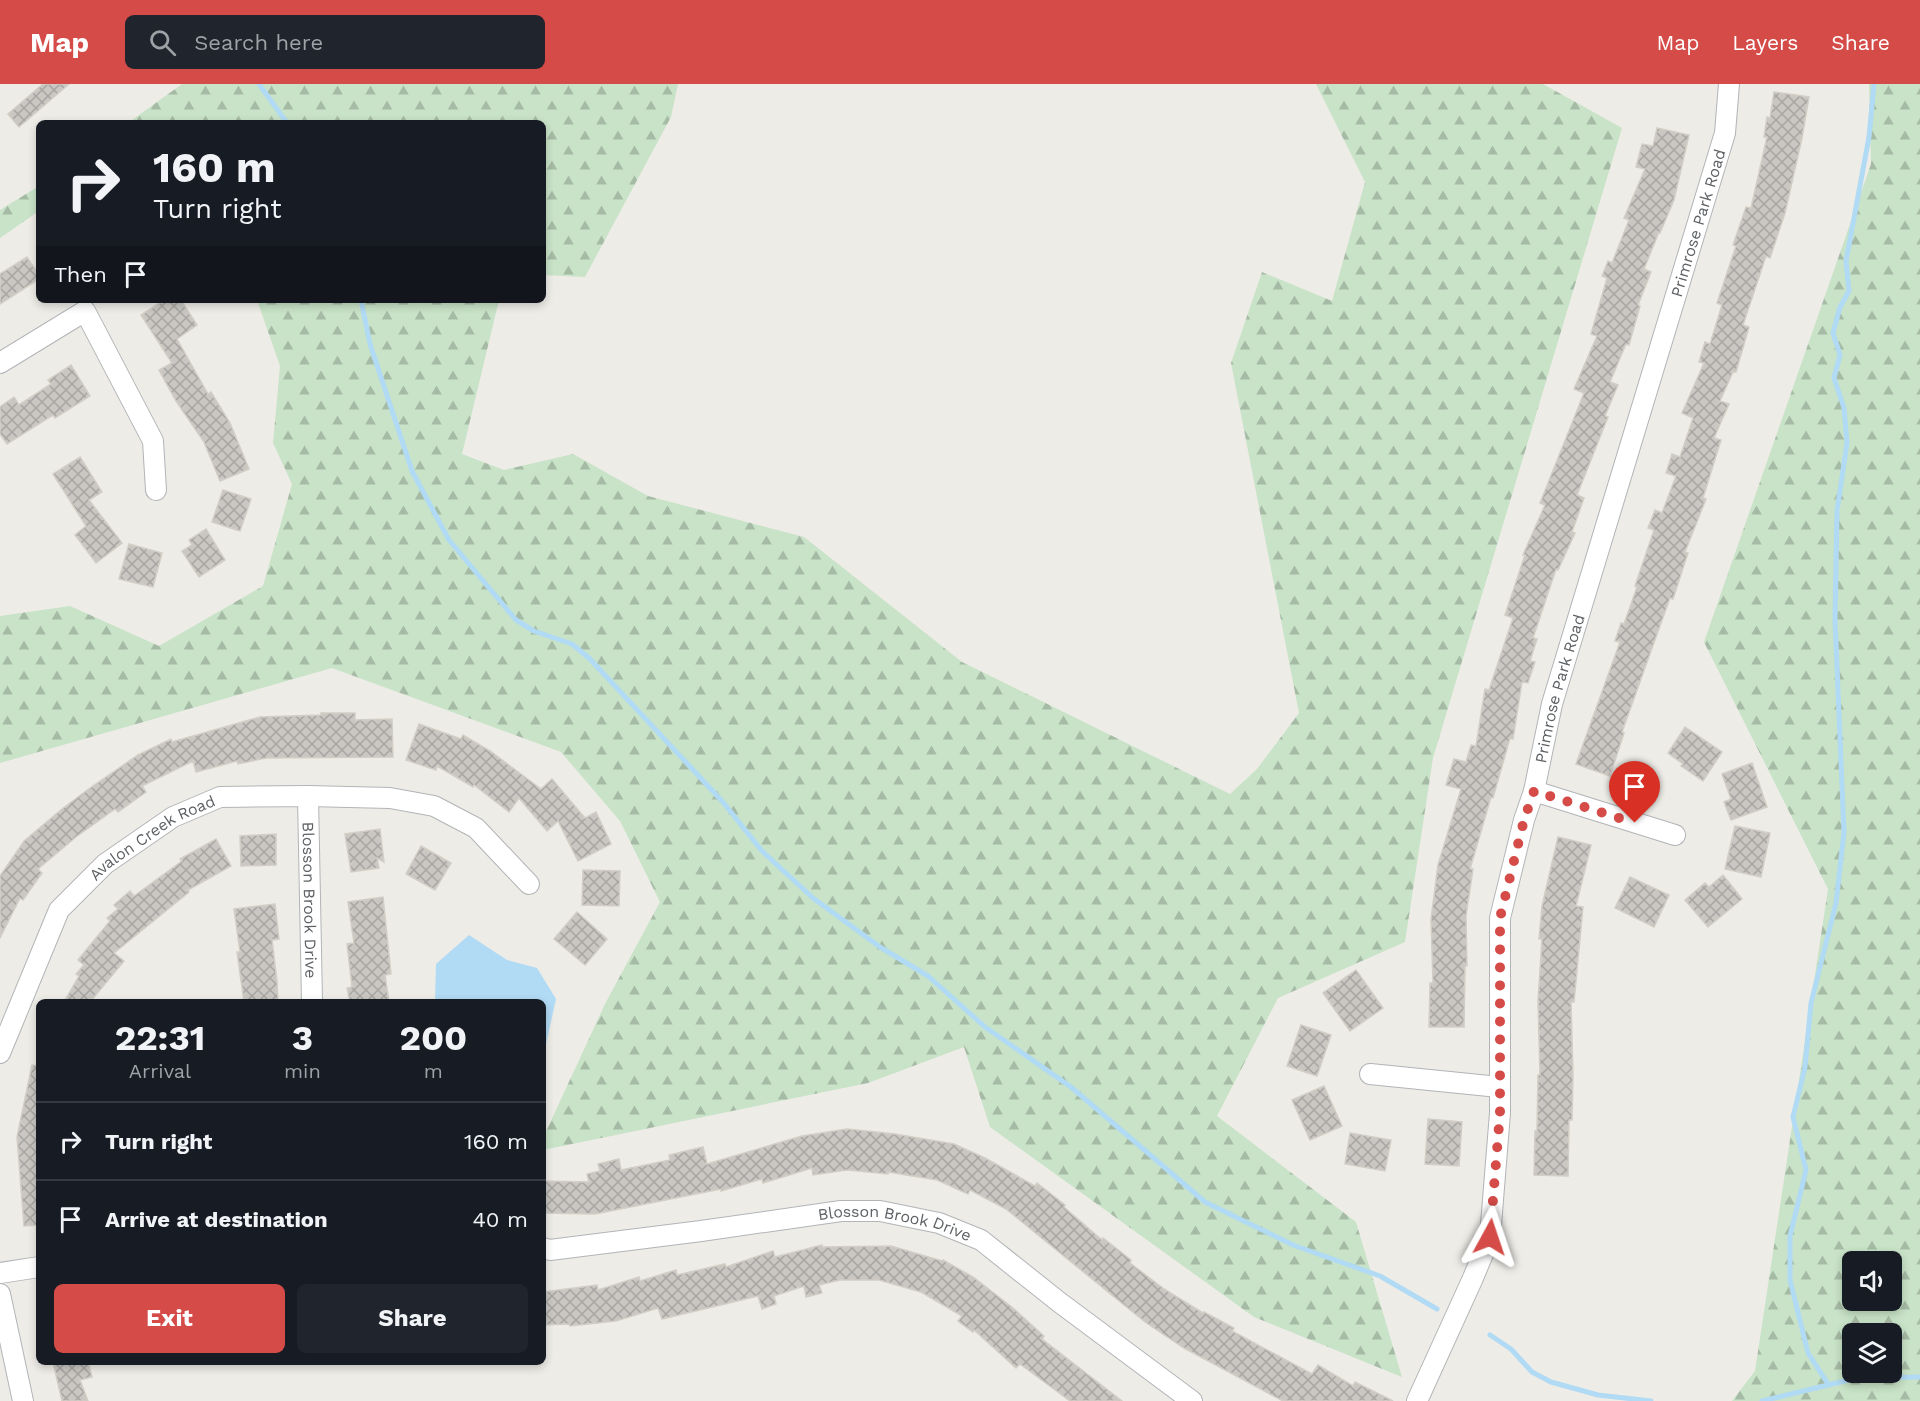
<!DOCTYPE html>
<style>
body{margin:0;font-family:"Work Sans",sans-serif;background:#20242c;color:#f1f3f6;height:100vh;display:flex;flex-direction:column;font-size:22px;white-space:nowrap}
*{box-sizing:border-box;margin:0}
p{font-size:20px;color:#9ea1a6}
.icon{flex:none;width:33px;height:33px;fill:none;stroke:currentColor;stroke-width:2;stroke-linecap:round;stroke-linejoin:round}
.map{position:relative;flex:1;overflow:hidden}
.drawer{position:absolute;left:36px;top:915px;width:510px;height:366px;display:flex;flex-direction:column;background:#171b24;border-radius:9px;box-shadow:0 3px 9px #0003}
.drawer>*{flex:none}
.top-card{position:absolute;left:36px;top:36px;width:510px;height:183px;border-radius:9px;box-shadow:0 3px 9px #0003;background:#171b24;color:#f1f3f6;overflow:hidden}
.tools{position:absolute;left:1842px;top:1167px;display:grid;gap:12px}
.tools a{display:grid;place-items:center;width:60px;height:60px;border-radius:9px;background:#171b24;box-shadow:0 3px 9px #0003;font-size:30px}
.pin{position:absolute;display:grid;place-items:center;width:51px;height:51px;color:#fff;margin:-62px -26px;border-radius:50% 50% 50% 0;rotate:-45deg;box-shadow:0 0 6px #0007}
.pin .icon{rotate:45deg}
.me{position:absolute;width:66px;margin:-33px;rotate:5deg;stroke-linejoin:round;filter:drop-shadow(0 0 4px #0008)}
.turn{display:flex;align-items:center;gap:21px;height:126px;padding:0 18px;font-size:27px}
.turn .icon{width:78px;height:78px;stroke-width:2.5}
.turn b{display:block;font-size:42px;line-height:51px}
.then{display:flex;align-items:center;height:57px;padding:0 18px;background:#0003;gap:12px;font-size:22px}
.eta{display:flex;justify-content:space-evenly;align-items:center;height:102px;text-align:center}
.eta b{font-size:36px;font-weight:700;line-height:42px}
.button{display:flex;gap:12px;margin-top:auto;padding:12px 18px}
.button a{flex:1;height:69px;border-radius:9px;background:#d44b48;color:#fff;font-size:24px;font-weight:700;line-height:69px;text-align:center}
.button a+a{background:#20242c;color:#f1f3f6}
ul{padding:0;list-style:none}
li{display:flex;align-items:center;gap:18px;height:78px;padding:0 18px;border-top:2px solid #363941}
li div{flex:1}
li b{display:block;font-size:22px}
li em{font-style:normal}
header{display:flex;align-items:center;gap:36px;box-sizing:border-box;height:84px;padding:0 30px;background:#d44b48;color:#fff}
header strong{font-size:28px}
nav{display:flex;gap:33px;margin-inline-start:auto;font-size:21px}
.search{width:420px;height:54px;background:#20242c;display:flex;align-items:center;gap:15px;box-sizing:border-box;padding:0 21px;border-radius:9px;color:#9ea1a6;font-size:22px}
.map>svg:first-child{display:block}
.forest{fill:url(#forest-firs);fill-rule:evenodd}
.water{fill:#b1daf4}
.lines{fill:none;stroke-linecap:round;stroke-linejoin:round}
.stream{stroke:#b1daf4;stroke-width:5}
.building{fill:url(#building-cross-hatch);stroke:#d2cec6;stroke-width:1.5}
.minor-casing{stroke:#b2b4b7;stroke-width:22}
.minor{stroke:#fff;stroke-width:20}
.route{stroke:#d44b48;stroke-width:10;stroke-dasharray:0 18}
.labels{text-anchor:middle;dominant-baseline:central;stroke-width:5;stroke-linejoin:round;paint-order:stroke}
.street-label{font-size:16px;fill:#5e6265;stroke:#fff}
</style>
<header>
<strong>Map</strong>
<div class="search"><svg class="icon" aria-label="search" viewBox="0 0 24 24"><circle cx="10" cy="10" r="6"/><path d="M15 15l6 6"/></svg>Search here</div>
<nav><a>Map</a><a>Layers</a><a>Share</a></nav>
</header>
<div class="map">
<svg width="1920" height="1317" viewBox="0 0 1920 1317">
<defs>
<pattern id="forest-firs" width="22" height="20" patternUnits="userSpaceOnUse" patternTransform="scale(1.5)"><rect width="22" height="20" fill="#c8e3c7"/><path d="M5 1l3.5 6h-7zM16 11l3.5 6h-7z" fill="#a6bba5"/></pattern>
<pattern id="building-cross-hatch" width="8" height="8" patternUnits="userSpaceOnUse" patternTransform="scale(1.5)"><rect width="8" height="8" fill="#cac7c3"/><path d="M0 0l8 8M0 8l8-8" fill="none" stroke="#a7a5a2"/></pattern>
</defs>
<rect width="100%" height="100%" fill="#eeece7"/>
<!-- forest -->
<g class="forest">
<polygon points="182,0 678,0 671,33 585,193 543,191 543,39 128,39"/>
<polygon points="1316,0 1543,0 1622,44 1433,674 1405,858 1278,914 1217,1032 1356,1138 1402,1293 1254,1233 990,1043 964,963 868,999 543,1066 543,1054 605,920 660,818 620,737 561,668 332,584 0,679 0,532 70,522 159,562 263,502 292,400 273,359 280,282 257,216 499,216 462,370 504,386 573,370 648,412 804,453 962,578 1230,710 1257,685 1299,629 1231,279 1262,188 1332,217 1365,98"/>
<path d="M1869,0H1920V1317H1732L1755,1287L1828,805L1704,558L1871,80ZM1852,1178H1892V1216H1852ZM1852,1250H1892V1288H1852Z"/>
<polygon points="39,102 39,127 0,154 0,126"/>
</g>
<!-- water -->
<polygon class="water" points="469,851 507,876 537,884 556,915 543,974 543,918 435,918 436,880"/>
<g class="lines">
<!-- stream -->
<g class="stream">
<polyline points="259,0 287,39"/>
<polyline points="361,216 370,260 412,387 449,456 516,536 534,547 572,560 589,574 722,717 762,767 813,814 880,863 928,892 985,943 1071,1003 1205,1118 1293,1161 1380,1192 1437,1225"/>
<polyline points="1490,1251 1511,1265 1532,1288 1551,1298 1598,1311 1651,1317"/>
<polyline points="1828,1300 1808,1269 1790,1196 1790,1152 1806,1086 1793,1033 1805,983 1811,919 1836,819 1844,748 1835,536 1837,427 1847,359 1844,324 1834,294 1840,271 1833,249 1840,223 1849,207 1846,177 1869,53 1874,0"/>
<polyline points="1762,1317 1857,1294 1920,1293"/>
</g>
</g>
<!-- building -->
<g class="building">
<polygon points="43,0 69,0 19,43 8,30"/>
<polygon points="1774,8 1809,13 1802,54 1785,129 1770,174 1766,172 1743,241 1749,243 1736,288 1733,288 1720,317 1729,320 1714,354 1721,356 1703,414 1706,415 1685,468 1688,469 1673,515 1670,514 1622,648 1624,649 1610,692 1576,680 1620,558 1615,557 1621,539 1624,540 1637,503 1635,502 1654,446 1648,444 1655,426 1662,429 1676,392 1666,389 1672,370 1680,373 1693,334 1682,329 1704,279 1699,278 1705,258 1710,260 1722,221 1717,219 1736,162 1733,161 1746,123 1751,124 1767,53 1764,53 1767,33 1770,34"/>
<polygon points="1657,44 1689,51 1674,116 1660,149 1659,148 1644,185 1651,188 1638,221 1640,222 1629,261 1626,260 1610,298 1618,301 1605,332 1608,333 1577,411 1584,414 1572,448 1575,449 1558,486 1556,485 1533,554 1537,555 1530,577 1535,578 1528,599 1522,598 1513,655 1510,654 1493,714 1491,713 1470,785 1473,785 1466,832 1467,882 1465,882 1464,943 1429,943 1430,899 1433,899 1431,835 1438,781 1461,705 1446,701 1454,675 1466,678 1471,661 1476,662 1485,605 1489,606 1513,534 1505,531 1525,471 1523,471 1545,421 1540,419 1584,309 1574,305 1597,252 1591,250 1607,194 1602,192 1608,177 1612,179 1629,136 1624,134 1645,85 1636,83 1642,60 1653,62"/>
<polygon points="27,173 39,191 39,195 0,220 0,190"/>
<polygon points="164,216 181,216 197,241 177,255 208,310 211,308 230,339 249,385 220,397 204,358 176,317 159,286 172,279 141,231"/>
<polygon points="71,281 90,312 55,334 53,331 7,360 0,350 0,323 14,313 19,321 51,300 48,296"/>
<polygon points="80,373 102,408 89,416 122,459 96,479 75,451 86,442 53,390"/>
<polygon points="223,406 251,415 240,447 212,438"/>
<polygon points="206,445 225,476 199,493 182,467 192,461 189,456"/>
<polygon points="129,460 162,469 153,503 119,495"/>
<polygon points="321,629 355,629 355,636 392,635 393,673 266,674 238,680 237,677 196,688 193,677 142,702 146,708 118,728 115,725 76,753 38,785 42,789 23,816 20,814 0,854 0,792 24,757 62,725 90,704 138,671 171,655 172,658 260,633 321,631"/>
<polygon points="419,640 461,655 463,651 490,667 541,705 552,695 585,734 596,728 611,760 578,777 558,737 547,747 519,714 509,728 474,701 473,703 437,682 436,686 406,676"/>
<polygon points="1685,643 1722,668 1703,697 1681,682 1683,680 1668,669"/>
<polygon points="1752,679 1767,723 1731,736 1724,718 1731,715 1722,690"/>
<polygon points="1735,742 1770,749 1761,793 1725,785"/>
<polygon points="380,745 384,778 377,774 379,784 351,788 345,750"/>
<polygon points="276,750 276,781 241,782 240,752"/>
<polygon points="1558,753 1591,761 1576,822 1583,823 1574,918 1571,918 1573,992 1572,1036 1569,1036 1568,1092 1534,1091 1535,1047 1537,1047 1538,991 1540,991 1538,917 1542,855 1539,855 1542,822"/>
<polygon points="216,755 231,782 188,806 189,808 114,869 124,877 90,918 64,918 79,892 76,890 84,881 78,876 110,837 107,834 118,825 114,821 130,807 134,812 182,777 180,775"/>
<polygon points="421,762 451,779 435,806 406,790"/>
<polygon points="583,786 620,787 619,822 582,821"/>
<polygon points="1723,791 1742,815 1708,843 1685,816 1705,799 1709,803"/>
<polygon points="1630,793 1669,811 1654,843 1615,824"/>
<polygon points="383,813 391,890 385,891 389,918 350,918 347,904 352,903 347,860 354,859 348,818"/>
<polygon points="275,820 279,855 272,856 277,897 278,918 244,918 237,868 240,868 234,825"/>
<polygon points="577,828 607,855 585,881 554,855"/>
<polygon points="1356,886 1383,924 1350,947 1323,909"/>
<polygon points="1301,941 1331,951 1317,992 1287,982"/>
<polygon points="32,981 39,982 39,1141 24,1142 17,1053"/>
<polygon points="1324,1002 1342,1042 1310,1056 1292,1016"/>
<polygon points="1428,1035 1462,1038 1459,1082 1425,1080"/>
<polygon points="847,1045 895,1050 954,1060 985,1074 1035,1102 1037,1099 1065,1121 1064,1123 1102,1156 1103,1154 1131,1176 1130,1179 1164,1205 1203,1229 1204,1228 1234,1244 1232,1247 1312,1290 1318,1281 1353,1302 1355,1298 1393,1317 1283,1317 1184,1264 1145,1238 1006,1125 970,1106 968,1110 937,1096 888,1088 888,1090 847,1086 813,1091 812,1084 763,1099 762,1095 721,1107 721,1105 595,1130 543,1129 543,1097 589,1098 587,1090 600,1087 598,1080 619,1075 621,1086 670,1076 669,1071 703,1063 707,1080 802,1052"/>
<polygon points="1350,1049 1391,1056 1385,1087 1345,1080"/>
<polygon points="822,1161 822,1163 891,1162 942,1177 943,1176 973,1193 1013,1224 1044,1252 1042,1255 1122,1317 1070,1317 1020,1280 1016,1284 974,1246 973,1248 958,1237 962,1232 921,1208 879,1196 840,1196 819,1201 822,1209 806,1213 804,1202 774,1212 776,1220 762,1225 758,1212 662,1235 658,1224 616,1237 570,1242 569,1240 543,1241 543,1208 597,1201 598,1206 639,1193 640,1197 676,1186 677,1191 725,1180 726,1183 773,1167 775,1173"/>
<polygon points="53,1278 88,1278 92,1293 80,1296 88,1317 62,1317"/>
</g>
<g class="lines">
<!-- minor casing -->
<g class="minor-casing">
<g id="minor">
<polyline points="0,279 85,227 153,357 156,406"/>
<polyline points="1534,707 1675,751"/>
<path id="s1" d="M308,712L312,918"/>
<path id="s2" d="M0,969L59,826L105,780L173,733L220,713L308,712L390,714L434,722L476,744L529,800"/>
<polyline points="1370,990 1499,1003"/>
<path id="s3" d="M543,1164L550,1166L701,1147L841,1127H880L939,1139L981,1156L1059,1218L1192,1317"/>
<polyline points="0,1189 39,1183"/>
<polyline points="0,1210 23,1317"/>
<path id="s4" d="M1417,1317L1473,1194L1490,1153L1500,1029V834L1524,736L1534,707L1552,620L1725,49L1729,0"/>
</g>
</g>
<!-- minor -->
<use href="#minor" class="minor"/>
</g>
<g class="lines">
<!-- route -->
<polyline class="route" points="1490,1153 1500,1029 1500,834 1524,736 1534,707 1635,739"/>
</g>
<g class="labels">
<!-- street labels -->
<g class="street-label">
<text stroke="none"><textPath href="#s4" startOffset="1222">Primrose Park Road</textPath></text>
<text stroke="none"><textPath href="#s4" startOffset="736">Primrose Park Road</textPath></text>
<text stroke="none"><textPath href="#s2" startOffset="274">Avalon Creek Road</textPath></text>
<text stroke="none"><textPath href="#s1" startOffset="104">Blosson Brook Drive</textPath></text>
<text stroke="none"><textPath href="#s3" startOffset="356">Blosson Brook Drive</textPath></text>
</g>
</g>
</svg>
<div class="tools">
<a><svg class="icon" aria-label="sound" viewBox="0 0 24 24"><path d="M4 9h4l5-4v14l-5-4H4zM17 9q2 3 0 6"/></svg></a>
<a><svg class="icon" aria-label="layers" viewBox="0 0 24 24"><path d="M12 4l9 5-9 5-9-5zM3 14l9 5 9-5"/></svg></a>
</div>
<div class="pin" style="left:1635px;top:739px;background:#d93025"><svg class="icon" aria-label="arrive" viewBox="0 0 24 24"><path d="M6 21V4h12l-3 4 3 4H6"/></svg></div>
<svg class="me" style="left:1490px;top:1153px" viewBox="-20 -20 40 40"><path d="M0-17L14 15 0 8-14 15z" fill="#d44b48" stroke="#fff" stroke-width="4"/></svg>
<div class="top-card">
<div class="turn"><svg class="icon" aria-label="right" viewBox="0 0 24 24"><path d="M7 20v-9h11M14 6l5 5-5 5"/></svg><div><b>160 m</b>Turn right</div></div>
<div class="then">Then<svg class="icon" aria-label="arrive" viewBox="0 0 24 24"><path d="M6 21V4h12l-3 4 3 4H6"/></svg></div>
</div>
<section class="drawer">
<div class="eta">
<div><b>22:31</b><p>Arrival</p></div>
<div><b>3</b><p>min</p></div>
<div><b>200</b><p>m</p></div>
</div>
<ul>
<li><svg class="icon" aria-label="right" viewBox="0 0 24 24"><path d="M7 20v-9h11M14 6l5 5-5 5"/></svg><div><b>Turn right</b></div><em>160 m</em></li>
<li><svg class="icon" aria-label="arrive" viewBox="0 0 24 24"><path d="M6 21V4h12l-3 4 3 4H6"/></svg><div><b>Arrive at destination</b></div><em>40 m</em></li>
</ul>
<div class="button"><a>Exit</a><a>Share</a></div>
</section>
</div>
